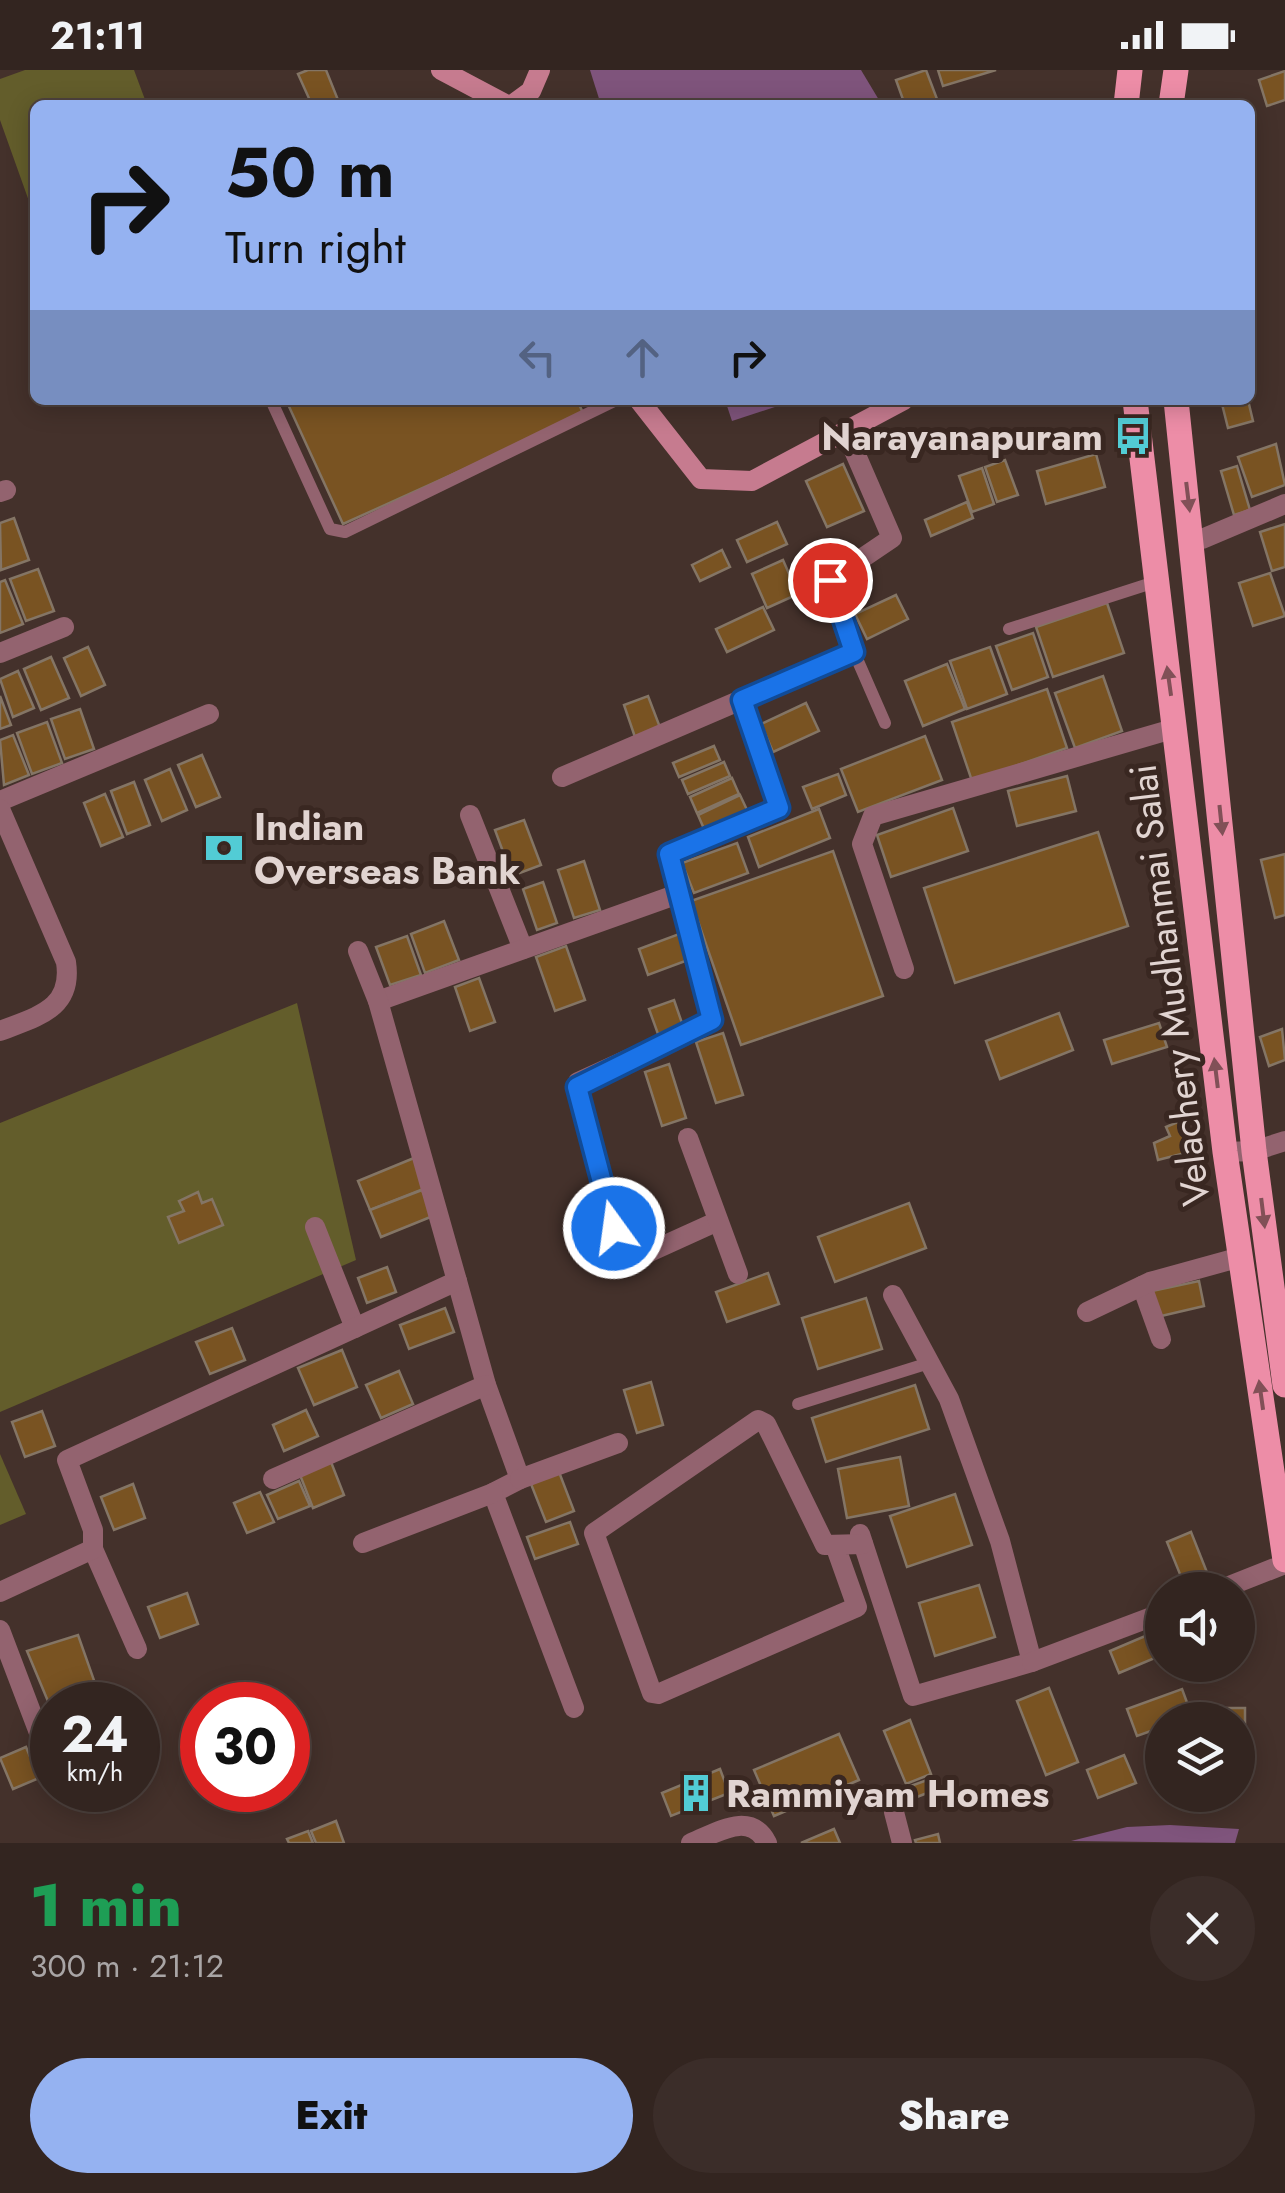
<!DOCTYPE html>
<meta charset="utf-8">
<style>
body{margin:0;font-family:Jost,sans-serif;background:#3b2d29;color:#f1f3f6;height:100vh;display:flex;flex-direction:column;font-size:38px;white-space:nowrap}
*{box-sizing:border-box;margin:0}
p{font-size:32px;color:#a9a5a5}
.icon{flex:none;width:55px;height:55px;fill:none;stroke:currentColor;stroke-width:2;stroke-linecap:round;stroke-linejoin:round}
.map{position:relative;height:1773px;overflow:hidden}
.side{display:flex;flex-direction:column;background:#332520;flex:1}
.side>*{flex:none}
.guide{position:absolute;left:30px;top:30px;width:1225px;height:305px;border-radius:15px;box-shadow:0 5px 25px #0003,0 0 0 2px #4e423e;background:#95b2f1;color:#111;overflow:hidden}
.fabs{position:absolute;left:1145px;top:1502px;display:grid;gap:20px}
.fabs a{display:grid;place-items:center;width:110px;height:110px;border-radius:50%;background:#332520;box-shadow:0 5px 25px #0003,0 0 0 2px #4e423e;font-size:50px}
.speed{position:absolute;left:30px;top:1612px;display:flex;gap:20px;font-size:50px;font-weight:700;text-align:center}
.speed>*{display:grid;place-content:center;width:130px;height:130px;border-radius:50%;background:#332520;box-shadow:0 5px 25px #0003,0 0 0 2px #4e423e;line-height:1}
.speed small{font-size:25px;font-weight:400}
.speed .limit{border:15px solid #d22;background:#fff;color:#111}
.pin{position:absolute;display:grid;place-items:center;width:85px;height:85px;color:#fff;margin:-42px;border:5px solid #fff;border-radius:50%;box-shadow:0 2px 10px #0007}
.me{position:absolute;width:110px;margin:-55px;rotate:346deg;stroke-linejoin:round;filter:drop-shadow(0 0 8px #0008)}
.turn{display:flex;align-items:center;gap:35px;height:210px;padding:0 30px;font-size:45px}
.turn .icon{width:130px;height:130px;stroke-width:2.5}
.turn b{display:block;font-size:70px;line-height:85px}
.lanes{display:flex;align-items:center;height:95px;padding:0 30px;background:#0003;justify-content:center;gap:50px;direction:ltr}
.lanes .off{opacity:.35}
.round{display:grid;place-items:center;flex:none;width:105px;height:105px;border-radius:52px;background:#3b2d29}
.headline{display:flex;align-items:center;justify-content:space-between;height:170px;padding:0 30px}
h1{font-size:60px;font-weight:800;line-height:75px;color:#1e9e55}
.action{display:flex;gap:20px;margin-top:auto;padding:20px 30px}
.action a{flex:1;height:115px;border-radius:60px;background:#95b2f1;color:#111;font-size:40px;font-weight:800;line-height:115px;text-align:center}
.action a+a{background:#3b2d29;color:#f1f3f6}
.status{display:flex;justify-content:space-between;align-items:center;height:70px;padding:0 50px;background:#332520;direction:ltr}
.status svg{height:28px;fill:currentColor}
.map>svg:first-child{display:block}
.green{fill:#635d2b}
.water{fill:#7f547c}
.building{fill:#795322;stroke:#847565;stroke-width:2.5}
.lines{fill:none;stroke-linecap:round;stroke-linejoin:round}
.lane{stroke:#93636f;stroke-width:12}
.street{stroke:#93636f;stroke-width:20}
.secondary{stroke:#c67b8f;stroke-width:20}
.primary{stroke:#ed8da7;stroke-width:25}
.oneway{fill:#815057}
.route-casing{stroke:#114b97;stroke-width:25}
.route{stroke:#1a73e8;stroke-width:18}
.labels{text-anchor:middle;dominant-baseline:central;stroke-width:10;stroke-linejoin:round;paint-order:stroke}
.poi-label{font-size:38px;font-weight:bold;fill:#e1d4d1;stroke:#392721;text-anchor:start}
.street-label{font-size:38px;fill:#e1d4d1;stroke:#392721}
</style>
<div class="status"><b>21:11</b><svg viewBox="0 0 49 12"><path d="M0 12V9h3v3zM5 12V6h3v6zM10 12V3h3v9zM15 12V0h3v12zM26 1h20v11H26zM47 4h2v5h-2z"/></svg></div>
<div class="map">
<svg width="1285" height="1773" viewBox="0 0 1285 1773">
<rect width="100%" height="100%" fill="#44312b"/>
<!-- green -->
<g class="green">
<polygon points="25,0 134,0 147,35 35,35 35,148 0,50 0,9"/>
<polygon points="297,933 356,1190 0,1342 0,1053"/>
<polygon points="0,1384 26,1444 0,1455"/>
</g>
<!-- water -->
<g class="water">
<polygon points="590,0 861,0 882,35 601,35"/>
<polygon points="725,330 796,330 732,351"/>
<polygon points="1170,1755 1239,1759 1235,1773 1071,1771 1127,1757"/>
</g>
<!-- building -->
<g class="building">
<polygon points="308,0 326,0 340,35 312,35 298,4"/>
<polygon points="926,0 937,29 905,35 896,10"/>
<polygon points="938,0 996,0 943,16"/>
<polygon points="1285,1 1285,30 1267,36 1259,10"/>
<polygon points="286,330 577,330 584,345 343,454"/>
<polygon points="1221,330 1248,330 1253,351 1228,358"/>
<polygon points="1276,374 1285,415 1252,427 1238,387"/>
<polygon points="1096,384 1105,417 1046,434 1037,401"/>
<polygon points="1005,390 1018,425 997,432 985,397"/>
<polygon points="843,394 864,441 827,457 806,411"/>
<polygon points="1237,396 1250,440 1234,445 1221,401"/>
<polygon points="982,398 994,434 972,442 959,406"/>
<polygon points="967,432 973,448 931,466 925,450"/>
<polygon points="14,448 29,490 1,500 0,453"/>
<polygon points="777,452 787,474 747,492 737,470"/>
<polygon points="1285,454 1285,497 1272,501 1260,462"/>
<polygon points="722,480 730,497 700,511 692,495"/>
<polygon points="783,490 798,524 767,538 752,504"/>
<polygon points="38,499 54,541 26,551 10,509"/>
<polygon points="1270,503 1285,546 1253,556 1239,513"/>
<polygon points="5,510 23,554 0,563 0,512"/>
<polygon points="896,525 908,549 867,569 855,544"/>
<polygon points="1107,533 1124,583 1053,607 1036,557"/>
<polygon points="763,537 774,560 727,582 716,559"/>
<polygon points="1033,563 1048,607 1012,620 996,576"/>
<polygon points="88,577 105,615 81,626 64,588"/>
<polygon points="990,577 1007,624 967,639 950,591"/>
<polygon points="51,587 69,628 41,640 24,599"/>
<polygon points="947,594 965,639 923,656 905,611"/>
<polygon points="18,601 34,638 13,647 0,609"/>
<polygon points="1103,606 1122,661 1075,678 1055,623"/>
<polygon points="1047,619 1067,678 972,711 952,652"/>
<polygon points="0,626 11,655 0,659"/>
<polygon points="648,626 661,660 636,670 624,635"/>
<polygon points="806,633 819,661 773,682 761,654"/>
<polygon points="80,639 94,679 65,689 51,649"/>
<polygon points="47,652 62,693 32,704 17,663"/>
<polygon points="13,665 29,705 4,715 0,670"/>
<polygon points="925,666 942,710 858,742 841,699"/>
<polygon points="714,676 720,690 679,707 673,693"/>
<polygon points="202,685 220,727 196,737 178,695"/>
<polygon points="724,692 730,706 688,724 682,710"/>
<polygon points="170,699 187,740 162,751 145,710"/>
<polygon points="838,704 846,725 812,739 803,717"/>
<polygon points="1067,706 1076,741 1017,756 1008,721"/>
<polygon points="732,708 739,724 697,743 690,727"/>
<polygon points="134,712 150,755 127,764 111,721"/>
<polygon points="105,724 123,767 101,776 84,733"/>
<polygon points="740,725 748,742 705,761 698,745"/>
<polygon points="953,738 968,781 891,807 877,765"/>
<polygon points="819,739 830,768 759,797 748,767"/>
<polygon points="524,750 541,795 512,806 495,760"/>
<polygon points="1098,762 1128,856 955,913 924,818"/>
<polygon points="737,773 748,803 694,823 682,793"/>
<polygon points="833,781 883,926 741,975 691,831"/>
<polygon points="1285,784 1285,845 1275,848 1261,790"/>
<polygon points="584,791 600,840 574,848 558,800"/>
<polygon points="543,812 557,853 537,860 523,819"/>
<polygon points="444,851 459,890 425,903 411,864"/>
<polygon points="679,864 688,890 648,905 639,879"/>
<polygon points="407,866 421,905 390,915 376,877"/>
<polygon points="566,876 585,930 555,941 536,887"/>
<polygon points="479,908 495,952 470,961 455,917"/>
<polygon points="674,930 683,956 658,964 649,939"/>
<polygon points="1059,943 1073,980 1000,1009 986,971"/>
<polygon points="1159,953 1167,977 1112,994 1104,970"/>
<polygon points="1282,959 1285,990 1269,996 1260,967"/>
<polygon points="723,963 743,1025 716,1033 696,972"/>
<polygon points="669,994 686,1048 662,1056 645,1002"/>
<polygon points="1180,1051 1189,1082 1158,1090 1154,1073 1170,1066 1166,1057"/>
<polygon points="414,1088 426,1118 370,1140 358,1111"/>
<polygon points="422,1120 433,1146 381,1167 370,1140"/>
<polygon points="198,1122 202,1133 212,1129 223,1155 179,1173 168,1147 184,1141 179,1131"/>
<polygon points="909,1133 926,1178 835,1212 818,1167"/>
<polygon points="387,1197 396,1222 367,1233 358,1208"/>
<polygon points="768,1203 779,1234 727,1252 716,1222"/>
<polygon points="1199,1211 1204,1236 1157,1247 1152,1221"/>
<polygon points="866,1228 882,1279 818,1299 802,1248"/>
<polygon points="445,1238 454,1262 409,1279 400,1255"/>
<polygon points="232,1258 245,1290 210,1304 196,1272"/>
<polygon points="342,1280 357,1317 314,1335 298,1298"/>
<polygon points="399,1301 413,1334 381,1348 366,1315"/>
<polygon points="651,1312 663,1355 637,1363 624,1320"/>
<polygon points="915,1315 929,1359 826,1392 812,1348"/>
<polygon points="306,1340 318,1366 284,1381 273,1355"/>
<polygon points="42,1341 55,1376 25,1387 12,1352"/>
<polygon points="900,1387 909,1436 847,1448 838,1399"/>
<polygon points="331,1392 344,1425 313,1438 300,1405"/>
<polygon points="559,1402 574,1441 546,1452 531,1414"/>
<polygon points="299,1411 310,1436 278,1449 267,1425"/>
<polygon points="133,1414 145,1448 114,1460 101,1427"/>
<polygon points="260,1422 274,1452 247,1463 234,1433"/>
<polygon points="955,1424 972,1475 907,1497 890,1446"/>
<polygon points="570,1452 578,1474 535,1489 527,1467"/>
<polygon points="1191,1462 1210,1510 1186,1519 1167,1472"/>
<polygon points="979,1515 995,1567 935,1586 919,1533"/>
<polygon points="187,1523 198,1554 160,1568 148,1537"/>
<polygon points="1157,1561 1162,1585 1119,1603 1110,1581"/>
<polygon points="78,1565 96,1616 50,1636 27,1581"/>
<polygon points="1049,1618 1078,1692 1046,1705 1017,1631"/>
<polygon points="1182,1619 1192,1646 1162,1650 1162,1657 1137,1666 1127,1639"/>
<polygon points="1203,1638 1245,1638 1245,1664 1238,1664 1238,1650 1203,1650"/>
<polygon points="910,1650 931,1704 906,1714 884,1661"/>
<polygon points="839,1664 859,1710 774,1746 754,1700"/>
<polygon points="1246,1671 1247,1695 1238,1695 1238,1672"/>
<polygon points="26,1677 39,1708 13,1719 0,1688"/>
<polygon points="1124,1685 1136,1713 1098,1728 1087,1700"/>
<polygon points="720,1699 729,1723 671,1746 662,1723"/>
<polygon points="930,1709 935,1720 909,1730 905,1718"/>
<polygon points="336,1751 344,1773 316,1773 311,1761"/>
<polygon points="834,1759 840,1773 801,1773"/>
<polygon points="308,1761 313,1773 289,1773 287,1769"/>
<polygon points="938,1764 940,1773 916,1773 915,1770"/>
</g>
<g class="lines">
<!-- lane -->
<g class="lane">
<polyline points="271,330 330,459 345,462 616,330"/>
<polyline points="1009,559 1155,512"/>
<polyline points="854,582 885,653"/>
<polyline points="798,1334 929,1293"/>
</g>
<!-- street -->
<g class="street">
<polyline points="0,422 6,420"/>
<polyline points="1193,467 1202,469 1285,434"/>
<polyline points="0,583 64,557"/>
<polyline points="562,707 741,630"/>
<polyline points="0,731 209,644"/>
<path d="M0,739L66,892C73,939 38,946 0,961"/>
<polyline points="470,745 523,879"/>
<polyline points="678,824 712,951 578,1012 577,1017 623,1194 718,1151"/>
<polyline points="904,899 862,774 873,746 1176,658"/>
<polyline points="378,931 678,824 669,784 779,738 741,630 854,582 830,510 892,468 846,362"/>
<polyline points="688,1068 738,1204"/>
<polyline points="1225,1082 1254,1081 1285,1071"/>
<polyline points="315,1157 355,1258"/>
<polyline points="457,1211 486,1315 520,1409 493,1423 574,1638"/>
<polyline points="1142,1216 1161,1269"/>
<polyline points="1087,1242 1150,1212 1241,1187"/>
<polyline points="273,1409 486,1315"/>
<polyline points="520,1409 618,1373"/>
<polyline points="860,1464 913,1626 1032,1592 1000,1471 949,1329 893,1225"/>
<polyline points="363,1473 493,1423"/>
<polyline points="836,1478 857,1537 658,1624 652,1623 594,1463 758,1350 766,1354 825,1475 863,1474"/>
<polyline points="93,1479 137,1579"/>
<polyline points="1219,1520 1285,1494"/>
<polyline points="0,1522 93,1479 93,1460 67,1390 457,1211 378,931 358,881"/>
<polyline points="0,1560 52,1697"/>
<polyline points="1032,1592 1162,1543"/>
<polyline points="894,1742 902,1773"/>
<path d="M691,1773C717,1763 750,1740 767,1773"/>
</g>
<!-- secondary -->
<g class="secondary">
<polyline points="441,0 507,35"/>
<polyline points="512,35 531,21 540,0"/>
<polyline points="639,330 701,409 752,411 904,330"/>
</g>
<!-- primary -->
<g class="primary">
<polyline points="1126,35 1130,0"/>
<polyline points="1171,35 1176,0"/>
<polyline points="1135,330 1225,1082 1285,1490"/>
<polyline points="1176,330 1254,1081 1285,1315"/>
</g>
</g>
<!-- one-way arrows -->
<defs><path id="oneway-solid" d="M-6-.8H1V-3.2L6.5 0L1 3.2V.8H-6Z" transform="scale(2.5)"/></defs>
<g class="oneway">
<use href="#oneway-solid" transform="translate(1188 427) rotate(83)"/>
<use href="#oneway-solid" transform="translate(1169 611) rotate(-98)"/>
<use href="#oneway-solid" transform="translate(1221 750) rotate(84)"/>
<use href="#oneway-solid" transform="translate(1216 1003) rotate(-97)"/>
<use href="#oneway-solid" transform="translate(1263 1143) rotate(83)"/>
<use href="#oneway-solid" transform="translate(1261 1325) rotate(-98)"/>
</g>
<g class="lines">
<!-- route casing -->
<g class="route-casing">
<polyline id="route" points="614,1158 577,1017 712,950 669,784 779,738 742,630 854,582 830,510"/>
</g>
<!-- route -->
<use href="#route" class="route"/>
</g>
<!-- icons -->
<defs>
<g id="bus-bare" transform="scale(3)"><path d="M-5-6H5V4H4V6H2V4H-2V6H-4V4H-5ZM-3.5-4V0h7V-4ZM-3.5 1.2v1.5H-2V1.2ZM2 1.2v1.5H3.5V1.2Z" fill="#52ccd5" stroke="#392721" stroke-width="2.5" paint-order="stroke"/></g>
<g id="bank-bare" transform="scale(3)"><path d="M-6-4H6V4H-6ZM0-2.3a2.3 2.3 0 1 0 0 4.6a2.3 2.3 0 1 0 0-4.6Z" fill="#52ccd5" stroke="#392721" stroke-width="2.5" paint-order="stroke"/></g>
<g id="building-bare" transform="scale(3)"><path d="M-4-6H4V6H1V3H-1V6H-4ZM-2.5-4.3h1.7v1.8h-1.7ZM.8-4.3h1.7v1.8H.8ZM-2.5-1h1.7V.8h-1.7ZM.8-1h1.7V.8H.8Z" fill="#52ccd5" stroke="#392721" stroke-width="2.5" paint-order="stroke"/></g>
</defs>
<g fill-rule="evenodd">
<use href="#bus-bare" x="1133" y="366"/>
<use href="#bank-bare" x="224" y="778"/>
<use href="#building-bare" x="696" y="1723"/>
</g>
<g class="labels">
<!-- poi labels -->
<g class="poi-label">
<text x="1103" y="366" text-anchor="end">Narayanapuram</text>
<text x="254" y="756">Indian<tspan x="254" dy="44">Overseas Bank</tspan></text>
<text x="726" y="1723">Rammiyam Homes</text>
</g>
<!-- street labels -->
<g class="street-label">
<text transform="translate(1169 915) rotate(-97)">Velachery Mudhanmai Salai</text>
</g>
</g>
</svg>
<div class="fabs">
<a><svg class="icon" aria-label="sound" viewBox="0 0 24 24"><path d="M4 9h4l5-4v14l-5-4H4zM17 9q2 3 0 6"/></svg></a>
<a><svg class="icon" aria-label="layers" viewBox="0 0 24 24"><path d="M12 4l9 5-9 5-9-5zM3 14l9 5 9-5"/></svg></a>
</div>
<div class="speed"><div>24<small>km/h</small></div><div class="limit">30</div></div>
<div class="pin" style="left:830px;top:510px;background:#d93025"><svg class="icon" aria-label="arrive" viewBox="0 0 24 24"><path d="M6 21V4h12l-3 4 3 4H6"/></svg></div>
<svg class="me" style="left:614px;top:1158px" viewBox="-20 -20 40 40"><circle r="17" fill="#1a73e8" stroke="#fff" stroke-width="3"/><path d="M0-11L8 9 0 5-8 9z" fill="#fff"/></svg>
<div class="guide">
<div class="turn"><svg class="icon" aria-label="right" viewBox="0 0 24 24"><path d="M7 20v-9h11M14 6l5 5-5 5"/></svg><div><b>50 m</b>Turn right</div></div>
<div class="lanes"><svg class="icon off" aria-label="left" viewBox="0 0 24 24"><path d="M17 20v-9H6M10 6l-5 5 5 5"/></svg><svg class="icon off" aria-label="ahead" viewBox="0 0 24 24"><path d="M12 20V5M6 11l6-6 6 6"/></svg><svg class="icon" aria-label="right" viewBox="0 0 24 24"><path d="M7 20v-9h11M14 6l5 5-5 5"/></svg></div>
</div>
</div>
<section class="side">
<div class="headline"><div><h1>1 min</h1><p>300 m · 21:12</p></div><a class="round"><svg class="icon" aria-label="close" viewBox="0 0 24 24"><path d="M6 6l12 12M18 6L6 18"/></svg></a></div>
<div class="action"><a>Exit</a><a>Share</a></div>
</section>
